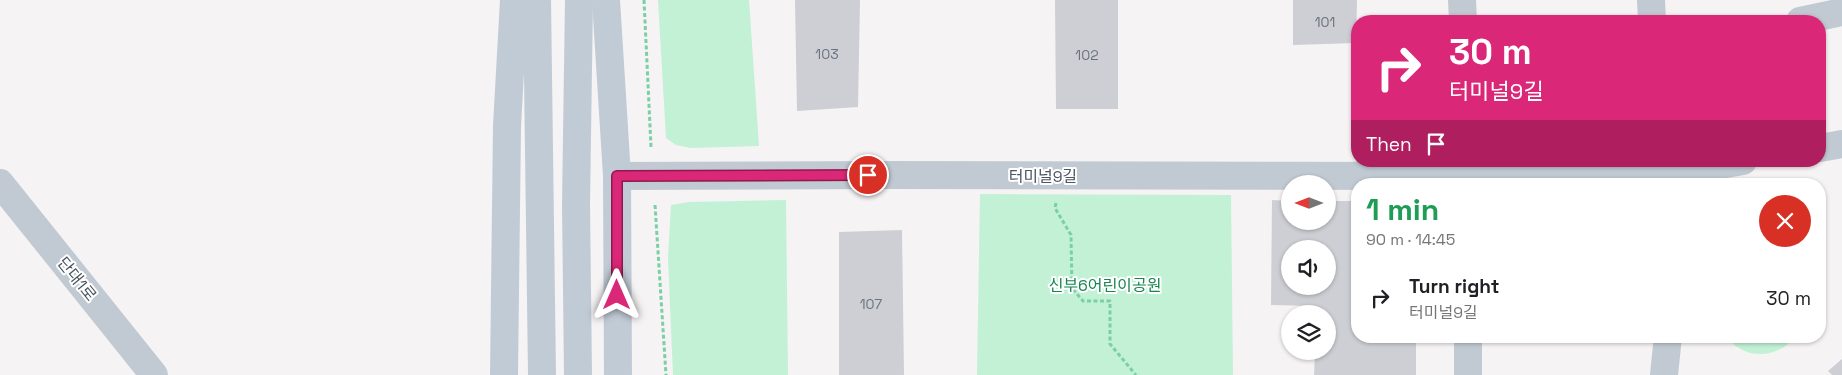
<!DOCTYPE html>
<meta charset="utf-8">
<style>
body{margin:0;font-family:"Space Grotesk","Noto Sans KR",sans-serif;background:#f6f6f6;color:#202124;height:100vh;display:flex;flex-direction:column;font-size:19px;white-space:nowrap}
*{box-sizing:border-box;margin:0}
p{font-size:16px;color:#757577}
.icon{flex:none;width:28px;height:28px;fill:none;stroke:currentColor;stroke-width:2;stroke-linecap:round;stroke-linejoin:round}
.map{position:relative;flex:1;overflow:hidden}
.drawer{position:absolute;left:1351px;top:178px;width:475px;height:165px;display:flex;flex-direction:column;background:#fff;border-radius:20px;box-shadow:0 1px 4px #0004}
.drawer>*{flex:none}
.top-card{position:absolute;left:1351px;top:15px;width:475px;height:152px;border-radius:20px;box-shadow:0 1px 4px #0004;background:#db2777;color:#fff;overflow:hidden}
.needle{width:32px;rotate:270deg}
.tools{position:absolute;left:1281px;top:175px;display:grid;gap:10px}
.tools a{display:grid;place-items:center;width:55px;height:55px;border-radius:50%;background:#fff;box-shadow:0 1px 4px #0004;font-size:25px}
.pin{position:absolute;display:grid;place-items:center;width:42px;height:42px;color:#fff;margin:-21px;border:2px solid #fff;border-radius:50%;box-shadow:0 1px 5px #0007}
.me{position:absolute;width:55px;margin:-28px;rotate:0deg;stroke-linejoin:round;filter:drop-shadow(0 0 4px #0008)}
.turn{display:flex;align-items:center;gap:18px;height:105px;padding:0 15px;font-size:22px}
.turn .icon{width:65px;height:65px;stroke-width:2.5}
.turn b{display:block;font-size:35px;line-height:42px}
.then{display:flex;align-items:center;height:48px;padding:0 15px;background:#0003;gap:10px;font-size:19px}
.round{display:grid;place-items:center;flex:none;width:52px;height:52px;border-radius:26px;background:#f6f6f6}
.overview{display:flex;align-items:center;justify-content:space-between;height:85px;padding:0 15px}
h1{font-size:30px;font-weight:700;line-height:38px;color:#1e9e55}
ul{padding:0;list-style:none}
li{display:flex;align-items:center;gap:15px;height:70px;padding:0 15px}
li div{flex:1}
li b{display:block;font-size:19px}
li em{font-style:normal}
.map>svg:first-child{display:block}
.green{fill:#c3f1d5}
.building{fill:#cdcfd5;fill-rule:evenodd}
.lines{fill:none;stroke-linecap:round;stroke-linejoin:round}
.path{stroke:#7ad0a6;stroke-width:3;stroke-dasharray:4 2.5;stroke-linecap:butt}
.minor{stroke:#c1cad2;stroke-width:28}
.secondary{stroke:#c1cbd6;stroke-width:28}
.route-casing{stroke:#8e194d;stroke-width:12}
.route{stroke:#db2777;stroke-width:9}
.labels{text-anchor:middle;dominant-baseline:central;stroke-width:4;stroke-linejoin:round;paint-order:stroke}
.number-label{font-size:14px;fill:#6b747e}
.street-label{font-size:16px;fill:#4a5661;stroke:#fff}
.park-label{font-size:16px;fill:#17864f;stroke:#fff}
</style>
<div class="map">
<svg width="1842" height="375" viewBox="0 0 1842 375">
<rect width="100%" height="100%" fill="#f5f3f3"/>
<!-- green -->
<g class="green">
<polygon points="658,0 749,0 759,146 690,148 676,145 666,138"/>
<polygon points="980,194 1231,195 1233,375 977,375"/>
<polygon points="786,200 788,375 673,375 668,258 671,205 689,202"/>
<path d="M1727,336H1795C1780,359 1742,361 1727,336Z"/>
</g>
<!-- building -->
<g class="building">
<polygon points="795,0 860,0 858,107 797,111"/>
<polygon points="1055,0 1118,0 1118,109 1056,109"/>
<polygon points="1293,0 1357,0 1356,43 1293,45"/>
<path d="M1272,200L1290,201V221H1328V201H1358V336H1416V375H1314L1315,351H1328V314H1316L1317,306L1271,305ZM1290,249H1328V286H1290Z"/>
<polygon points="902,230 904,375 839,375 839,232"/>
<polygon points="1842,359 1842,375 1832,375 1828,371"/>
</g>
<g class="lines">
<!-- path -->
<g class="path">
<polyline points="644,0 651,147"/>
<polyline points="1056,203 1055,208 1071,235 1072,288 1083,301 1110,301 1110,344 1136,375"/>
<polyline points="655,205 666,375"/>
</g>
<!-- minor -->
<g class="minor">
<polyline points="1462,0 1463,21"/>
<polyline points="1651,0 1652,21"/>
<polyline points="1800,21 1842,12"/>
<polyline points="1820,148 1842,144"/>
<polyline points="617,176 887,175 1468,176 1663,175 1743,161"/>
<polyline points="0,183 154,375"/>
<polyline points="1468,336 1468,375"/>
<polyline points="1664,375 1668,336"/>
</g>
<!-- secondary -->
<g class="secondary">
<polyline points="537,0 542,375"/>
<polyline points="606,0 617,176 618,375"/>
<polyline points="504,375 507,126 514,0"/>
<polyline points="578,375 576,204 579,0"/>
</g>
</g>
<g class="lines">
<!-- route casing -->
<g class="route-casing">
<polyline id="route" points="617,295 617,176 868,175"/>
</g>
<!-- route -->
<use href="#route" class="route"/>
</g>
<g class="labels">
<!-- number labels -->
<g class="number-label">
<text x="1325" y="22">101</text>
<text x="827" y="54">103</text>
<text x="1087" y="55">102</text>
<text x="871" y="304">107</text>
</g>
<!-- street labels -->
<g class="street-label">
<text x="1043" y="176">터미널9길</text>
<text transform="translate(77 279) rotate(51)">단대1로</text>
</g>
<!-- park labels -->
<g class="park-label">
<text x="1105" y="285">신부6어린이공원</text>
</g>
</g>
</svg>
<div class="tools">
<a><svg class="needle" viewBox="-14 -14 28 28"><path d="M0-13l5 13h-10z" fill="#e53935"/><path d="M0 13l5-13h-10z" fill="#757577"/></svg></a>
<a><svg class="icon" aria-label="sound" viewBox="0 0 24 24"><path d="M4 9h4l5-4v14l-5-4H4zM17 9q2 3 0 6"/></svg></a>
<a><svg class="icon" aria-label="layers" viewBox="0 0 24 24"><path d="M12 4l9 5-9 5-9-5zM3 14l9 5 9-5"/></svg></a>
</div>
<div class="pin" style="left:868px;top:175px;background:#d93025"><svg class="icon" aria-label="arrive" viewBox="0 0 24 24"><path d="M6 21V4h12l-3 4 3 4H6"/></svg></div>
<svg class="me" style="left:617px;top:295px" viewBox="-20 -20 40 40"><path d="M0-17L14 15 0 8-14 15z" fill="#db2777" stroke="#fff" stroke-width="4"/></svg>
<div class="top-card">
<div class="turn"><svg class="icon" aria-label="right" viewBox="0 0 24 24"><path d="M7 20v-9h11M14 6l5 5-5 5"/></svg><div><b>30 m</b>터미널9길</div></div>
<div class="then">Then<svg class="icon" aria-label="arrive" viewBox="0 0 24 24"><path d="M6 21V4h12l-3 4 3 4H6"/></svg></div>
</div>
<section class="drawer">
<div class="overview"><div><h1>1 min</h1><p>90 m · 14:45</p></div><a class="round" style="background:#d93025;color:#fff"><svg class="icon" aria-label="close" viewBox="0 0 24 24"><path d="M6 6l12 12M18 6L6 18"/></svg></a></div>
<ul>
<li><svg class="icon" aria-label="right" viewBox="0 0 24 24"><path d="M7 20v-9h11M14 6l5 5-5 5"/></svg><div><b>Turn right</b><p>터미널9길</p></div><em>30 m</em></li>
</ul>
</section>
</div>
